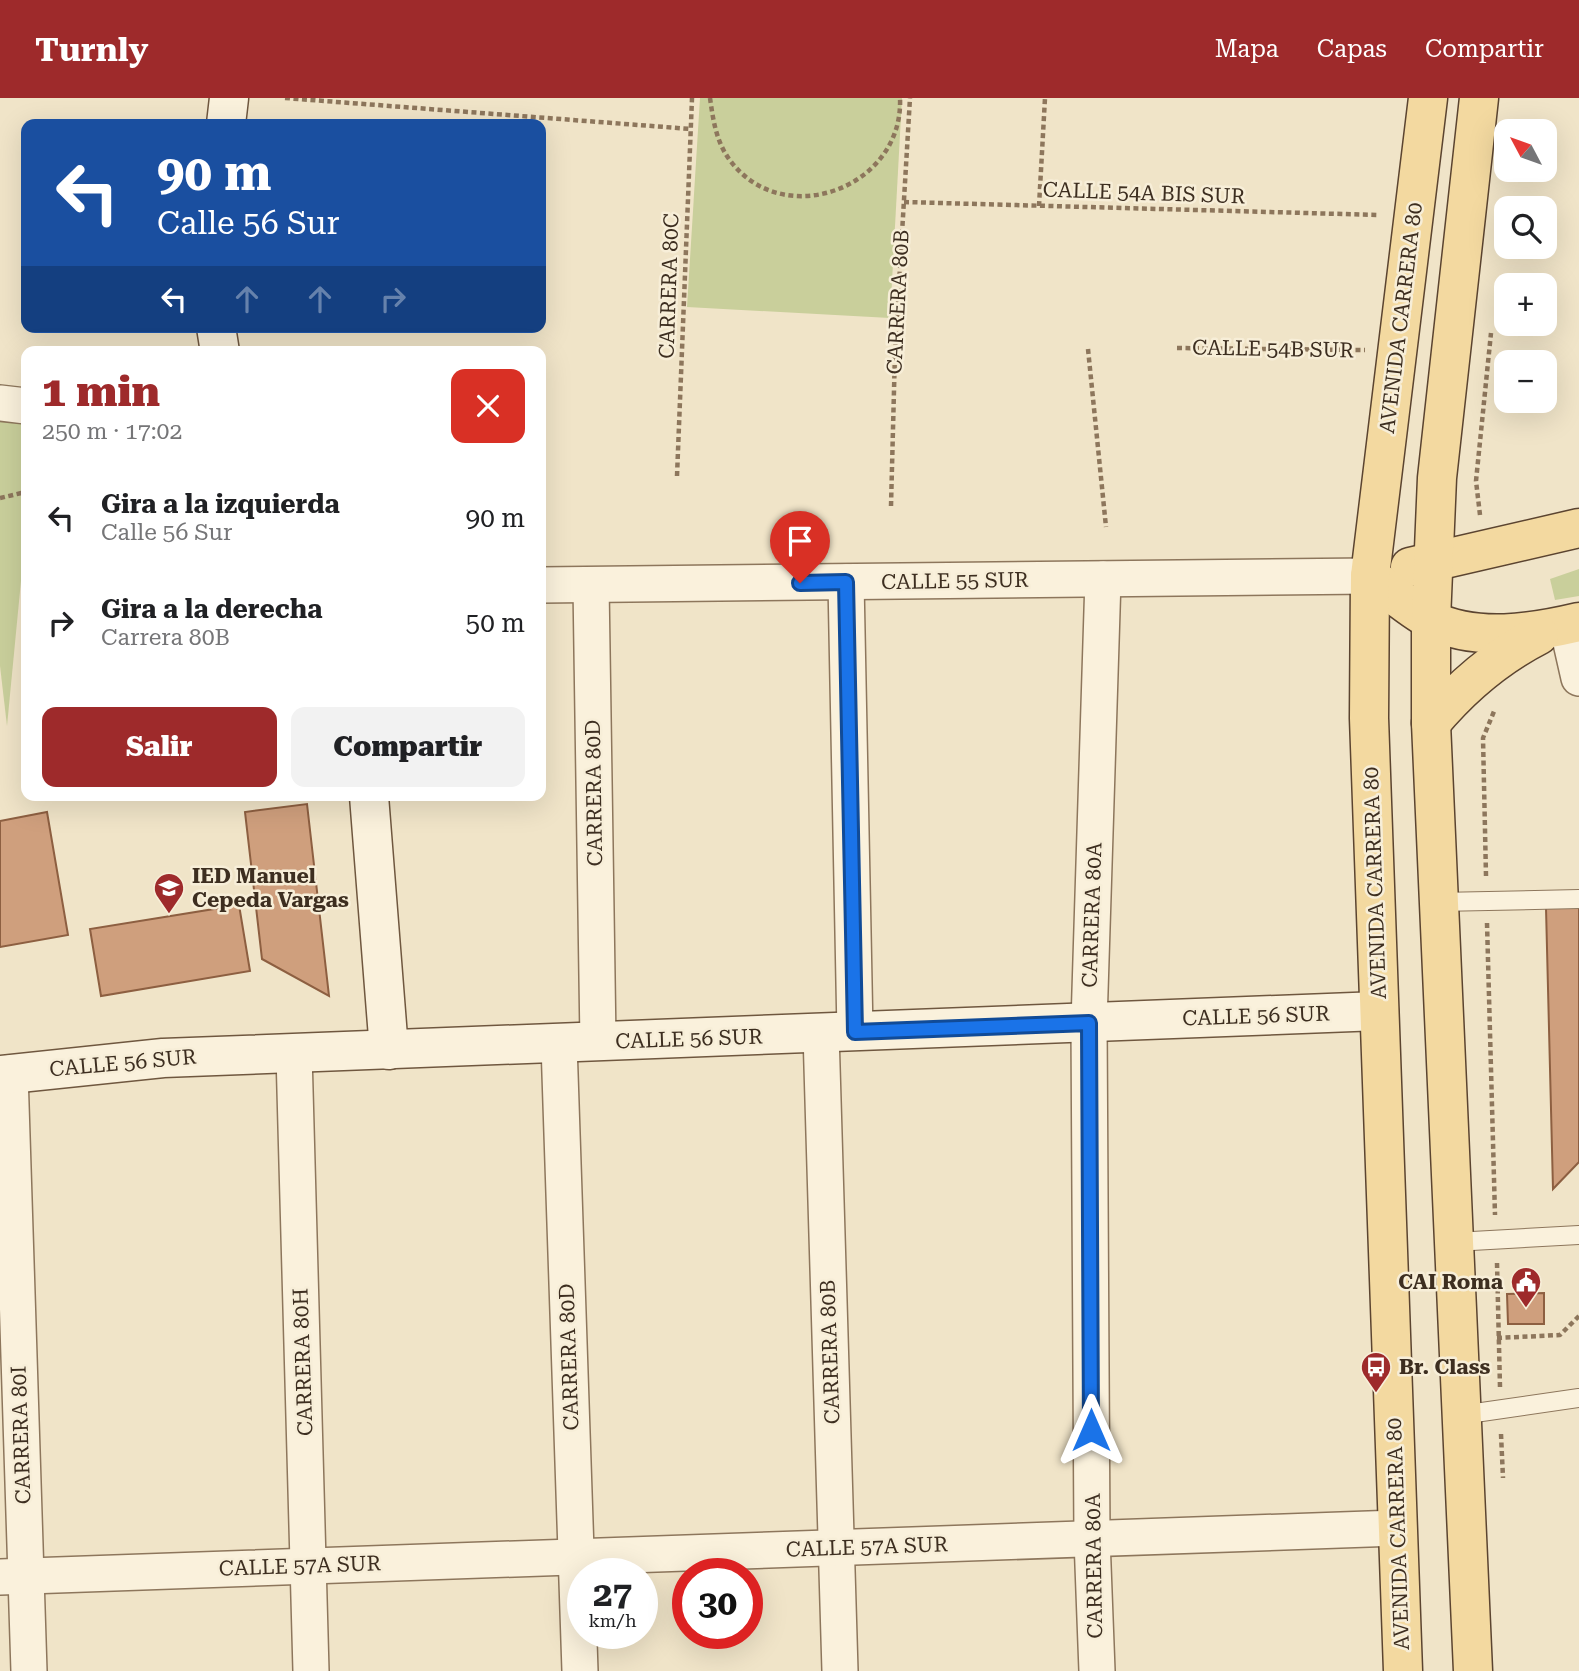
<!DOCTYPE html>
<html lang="es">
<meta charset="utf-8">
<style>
body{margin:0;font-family:"Roboto Serif",serif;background:#f2f2f2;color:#202124;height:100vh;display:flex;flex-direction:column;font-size:26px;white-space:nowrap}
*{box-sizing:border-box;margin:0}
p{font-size:23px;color:#757577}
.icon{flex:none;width:38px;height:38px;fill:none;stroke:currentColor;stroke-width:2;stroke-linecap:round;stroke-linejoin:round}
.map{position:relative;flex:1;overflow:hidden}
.details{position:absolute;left:21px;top:248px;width:525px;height:455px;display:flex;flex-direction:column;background:#fff;border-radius:14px;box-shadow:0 7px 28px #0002}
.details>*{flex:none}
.guide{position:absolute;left:21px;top:21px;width:525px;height:214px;border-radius:14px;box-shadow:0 7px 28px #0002;background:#1a4fa0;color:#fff;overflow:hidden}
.needle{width:46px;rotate:311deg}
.fabs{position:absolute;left:1494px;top:21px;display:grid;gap:14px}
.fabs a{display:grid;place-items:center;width:63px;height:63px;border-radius:14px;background:#fff;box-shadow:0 7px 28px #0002;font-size:35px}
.speed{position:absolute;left:567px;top:1460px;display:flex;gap:14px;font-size:35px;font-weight:700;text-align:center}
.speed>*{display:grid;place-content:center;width:91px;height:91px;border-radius:50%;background:#fff;box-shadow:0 7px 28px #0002;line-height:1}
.speed small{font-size:18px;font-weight:400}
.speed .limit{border:10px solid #d22;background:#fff;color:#111}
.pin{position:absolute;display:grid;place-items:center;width:60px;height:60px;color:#fff;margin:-72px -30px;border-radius:50% 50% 50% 0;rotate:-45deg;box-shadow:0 0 7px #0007}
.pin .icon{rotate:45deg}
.me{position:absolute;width:77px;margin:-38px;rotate:0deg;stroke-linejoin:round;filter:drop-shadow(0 0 5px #0008)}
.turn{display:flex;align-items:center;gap:24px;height:147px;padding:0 21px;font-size:32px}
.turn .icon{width:91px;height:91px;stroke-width:2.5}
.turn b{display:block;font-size:49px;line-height:60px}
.lanes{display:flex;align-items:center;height:66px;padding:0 21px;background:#0003;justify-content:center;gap:35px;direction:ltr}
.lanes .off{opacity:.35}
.round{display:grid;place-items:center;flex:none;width:74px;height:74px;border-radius:14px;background:#f2f2f2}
.summary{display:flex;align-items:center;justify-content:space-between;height:119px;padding:0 21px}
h1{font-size:42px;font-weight:800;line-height:52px;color:#9e2a2b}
.cta{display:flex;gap:14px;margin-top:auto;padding:14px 21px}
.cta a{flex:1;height:80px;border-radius:14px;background:#9e2a2b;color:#fff;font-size:28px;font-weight:800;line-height:80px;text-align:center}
.cta a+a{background:#f2f2f2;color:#202124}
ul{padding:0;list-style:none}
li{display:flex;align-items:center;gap:21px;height:105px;padding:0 21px}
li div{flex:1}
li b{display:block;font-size:26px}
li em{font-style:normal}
header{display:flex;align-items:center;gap:42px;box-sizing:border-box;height:98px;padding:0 35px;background:#9e2a2b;color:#fff}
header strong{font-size:33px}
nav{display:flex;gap:38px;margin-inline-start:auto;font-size:24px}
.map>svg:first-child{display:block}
.green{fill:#c9cf9b}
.building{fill:#cf9f7d;stroke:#8d5f41;stroke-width:2}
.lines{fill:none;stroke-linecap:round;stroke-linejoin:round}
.lane-casing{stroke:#8d765c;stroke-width:20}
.street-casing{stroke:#8d765c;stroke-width:38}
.secondary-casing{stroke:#6f573f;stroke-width:41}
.primary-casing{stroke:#5b4430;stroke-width:41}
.path{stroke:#8d765c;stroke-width:4.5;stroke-dasharray:5 3.5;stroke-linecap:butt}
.lane{stroke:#faf1dc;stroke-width:18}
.street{stroke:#faf1dc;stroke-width:35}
.secondary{stroke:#faf1dc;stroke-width:38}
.primary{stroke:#f3d9a0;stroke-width:38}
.route-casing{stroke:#114b97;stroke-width:18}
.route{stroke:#1a73e8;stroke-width:12}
.labels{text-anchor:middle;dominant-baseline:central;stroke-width:5;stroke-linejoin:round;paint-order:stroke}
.street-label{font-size:21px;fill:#3d2e20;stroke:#f7eed8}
.poi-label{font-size:21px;font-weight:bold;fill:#3d2e20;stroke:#f7eed8;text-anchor:start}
</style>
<header>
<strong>Turnly</strong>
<nav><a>Mapa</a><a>Capas</a><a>Compartir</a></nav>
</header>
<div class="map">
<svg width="1579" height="1573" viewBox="0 0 1579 1573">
<rect width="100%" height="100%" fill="#f0e4c8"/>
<!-- green -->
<g class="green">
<polygon points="700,0 902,0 890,220 687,209"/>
<polygon points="0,322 26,325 26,431 7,628 0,568"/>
<polygon points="1579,471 1579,498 1555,502 1550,481"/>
</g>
<!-- building -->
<g class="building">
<polygon points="307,706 329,898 262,861 245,714"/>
<polygon points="47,714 68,837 0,849 0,723"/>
<polygon points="239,807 250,873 101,898 90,831"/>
<polygon points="1579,809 1579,1064 1553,1091 1546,810"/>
<polygon points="1544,1195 1544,1226 1508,1226 1507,1196"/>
</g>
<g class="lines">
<!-- lane casing -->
<g class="lane-casing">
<g id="lane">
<polyline points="1438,804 1579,801"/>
<polyline points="1454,1144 1579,1137"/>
<polyline points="1461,1317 1579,1300"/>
</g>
</g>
<!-- street casing -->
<g class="street-casing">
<g id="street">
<polyline points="0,305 26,308"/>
<polyline points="846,484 855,934"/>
<polyline points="541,487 1370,478"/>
<polyline points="591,487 598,944"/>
<polyline points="1567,527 1579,580"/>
<polyline points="821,935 840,1573"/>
<polyline points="559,946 580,1573"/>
<polyline points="294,956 311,1573"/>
<polyline points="10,975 29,1573"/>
<polyline points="0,1479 1397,1430"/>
<polyline points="1097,1573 1092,1441 1089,925 1103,481"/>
</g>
</g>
<!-- secondary casing -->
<g class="secondary-casing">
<g id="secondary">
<polyline points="226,26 229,0"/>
<polyline points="216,229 220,254"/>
<polyline points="369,698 389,952"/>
<polyline points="0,977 163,960 1379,913"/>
</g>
</g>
<!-- primary casing -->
<g class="primary-casing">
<g id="primary">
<polyline points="1410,469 1579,430"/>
<path d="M1370,478C1389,492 1410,511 1431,522C1476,544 1533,535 1579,524"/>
<path d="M1431,625C1462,588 1496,559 1539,537"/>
<polyline points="1403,1573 1369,620 1370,478 1428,0"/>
<polyline points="1473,1573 1431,625 1431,522 1437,380 1479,0"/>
</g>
</g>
<!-- path -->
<g class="path">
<polyline points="285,0 691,31"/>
<path d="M710,0C713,21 716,43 729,61C782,135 904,90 900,0"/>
<polyline points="904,104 1379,117"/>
<polyline points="1039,108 1045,0"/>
<polyline points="1177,250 1365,252"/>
<polyline points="1088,251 1106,429"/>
<polyline points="677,378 692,0"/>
<polyline points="0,400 26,394"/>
<polyline points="891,408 895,254 910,0"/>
<polyline points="1480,417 1476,383 1491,235"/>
<polyline points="26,574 26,579"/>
<polyline points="1486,778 1483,640 1495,611"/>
<polyline points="1487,825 1495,1117"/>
<polyline points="1497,1165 1500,1289"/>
<polyline points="1497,1240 1560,1237 1579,1218"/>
<polyline points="1501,1336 1503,1380"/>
</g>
<!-- lane -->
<use href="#lane" class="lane"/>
<!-- street -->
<use href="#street" class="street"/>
<!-- secondary -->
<use href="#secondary" class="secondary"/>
<!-- primary -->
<use href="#primary" class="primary"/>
</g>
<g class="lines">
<!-- route casing -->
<g class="route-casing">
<polyline id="route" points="800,485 846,484 855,934 1089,925 1091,1332"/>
</g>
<!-- route -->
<use href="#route" class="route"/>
</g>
<!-- icons -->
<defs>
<g id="school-pin" transform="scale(1.575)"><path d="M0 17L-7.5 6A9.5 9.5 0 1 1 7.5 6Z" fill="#9e2a2b" stroke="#f7eed8"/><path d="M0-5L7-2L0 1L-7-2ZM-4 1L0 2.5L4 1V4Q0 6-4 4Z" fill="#fff"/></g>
<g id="civic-pin" transform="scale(1.575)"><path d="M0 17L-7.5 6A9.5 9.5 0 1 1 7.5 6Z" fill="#9e2a2b" stroke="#f7eed8"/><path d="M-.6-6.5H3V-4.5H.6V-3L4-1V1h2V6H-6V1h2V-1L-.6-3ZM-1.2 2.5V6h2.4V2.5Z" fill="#fff"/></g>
<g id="bus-pin" transform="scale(1.575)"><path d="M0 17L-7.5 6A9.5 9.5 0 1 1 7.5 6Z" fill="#9e2a2b" stroke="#f7eed8"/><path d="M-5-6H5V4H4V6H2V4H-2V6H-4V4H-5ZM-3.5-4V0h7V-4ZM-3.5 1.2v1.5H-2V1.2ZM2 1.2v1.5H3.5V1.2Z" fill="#fff"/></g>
</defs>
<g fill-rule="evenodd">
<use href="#school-pin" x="169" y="790"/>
<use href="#civic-pin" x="1526" y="1184"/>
<use href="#bus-pin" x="1376" y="1269"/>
</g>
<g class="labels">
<!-- street labels -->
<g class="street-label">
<text transform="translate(1144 95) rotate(2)">CALLE 54A BIS SUR</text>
<text transform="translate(669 188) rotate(-88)">CARRERA 80C</text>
<text transform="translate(898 204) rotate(-87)">CARRERA 80B</text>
<text transform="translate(1401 220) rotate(-83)">AVENIDA CARRERA 80</text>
<text transform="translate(1273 251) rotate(1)">CALLE 54B SUR</text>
<text transform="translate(955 483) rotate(-1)">CALLE 55 SUR</text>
<text transform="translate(594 695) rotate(-91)">CARRERA 80D</text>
<text transform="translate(1375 785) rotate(-92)">AVENIDA CARRERA 80</text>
<text transform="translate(1092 817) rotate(-88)">CARRERA 80A</text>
<text transform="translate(1256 918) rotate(-2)">CALLE 56 SUR</text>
<text transform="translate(689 941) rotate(-2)">CALLE 56 SUR</text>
<text transform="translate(123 965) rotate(-5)">CALLE 56 SUR</text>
<text transform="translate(830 1254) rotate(-92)">CARRERA 80B</text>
<text transform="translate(569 1259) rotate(-92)">CARRERA 80D</text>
<text transform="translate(303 1264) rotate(-92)">CARRERA 80H</text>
<text transform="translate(21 1337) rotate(-92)">CARRERA 80I</text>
<text transform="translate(1398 1436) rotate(-92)">AVENIDA CARRERA 80</text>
<text transform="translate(867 1449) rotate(-2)">CALLE 57A SUR</text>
<text transform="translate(300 1468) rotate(-2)">CALLE 57A SUR</text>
<text transform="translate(1094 1468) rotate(-91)">CARRERA 80A</text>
</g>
<!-- poi labels -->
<g class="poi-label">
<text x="192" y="778">IED Manuel<tspan x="192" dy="24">Cepeda Vargas</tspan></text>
<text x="1503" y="1184" text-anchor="end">CAI Roma</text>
<text x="1399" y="1269">Br. Class</text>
</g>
</g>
</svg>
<div class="fabs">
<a><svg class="needle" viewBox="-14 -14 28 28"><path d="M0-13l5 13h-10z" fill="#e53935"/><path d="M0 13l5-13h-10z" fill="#757577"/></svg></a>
<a><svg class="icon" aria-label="search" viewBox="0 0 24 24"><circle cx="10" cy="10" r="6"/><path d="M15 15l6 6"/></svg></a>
<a>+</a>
<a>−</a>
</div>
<div class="speed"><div>27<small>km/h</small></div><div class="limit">30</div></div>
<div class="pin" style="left:800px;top:485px;background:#d93025"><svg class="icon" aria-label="arrive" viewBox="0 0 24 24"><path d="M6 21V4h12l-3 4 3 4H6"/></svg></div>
<svg class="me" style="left:1091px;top:1332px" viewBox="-20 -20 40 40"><path d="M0-17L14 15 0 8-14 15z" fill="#1a73e8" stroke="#fff" stroke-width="4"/></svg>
<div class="guide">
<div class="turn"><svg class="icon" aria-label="left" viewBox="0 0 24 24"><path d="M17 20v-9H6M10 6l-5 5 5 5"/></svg><div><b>90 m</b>Calle 56 Sur</div></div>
<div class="lanes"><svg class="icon" aria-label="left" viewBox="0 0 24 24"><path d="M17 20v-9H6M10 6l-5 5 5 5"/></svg><svg class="icon off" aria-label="ahead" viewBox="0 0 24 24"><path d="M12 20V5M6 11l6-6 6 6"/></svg><svg class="icon off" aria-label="ahead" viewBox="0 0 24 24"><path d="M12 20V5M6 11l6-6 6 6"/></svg><svg class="icon off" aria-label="right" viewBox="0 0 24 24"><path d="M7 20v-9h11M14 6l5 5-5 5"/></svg></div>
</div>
<section class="details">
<div class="summary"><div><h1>1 min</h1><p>250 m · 17:02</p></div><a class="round" style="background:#d93025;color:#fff"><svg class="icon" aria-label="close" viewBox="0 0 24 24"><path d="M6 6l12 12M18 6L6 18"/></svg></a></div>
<ul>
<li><svg class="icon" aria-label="left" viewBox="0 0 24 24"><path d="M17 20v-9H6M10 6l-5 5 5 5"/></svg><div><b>Gira a la izquierda</b><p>Calle 56 Sur</p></div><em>90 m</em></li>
<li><svg class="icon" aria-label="right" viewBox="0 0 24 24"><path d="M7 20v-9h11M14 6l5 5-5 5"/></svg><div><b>Gira a la derecha</b><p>Carrera 80B</p></div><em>50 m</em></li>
</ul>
<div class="cta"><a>Salir</a><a>Compartir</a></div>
</section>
</div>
